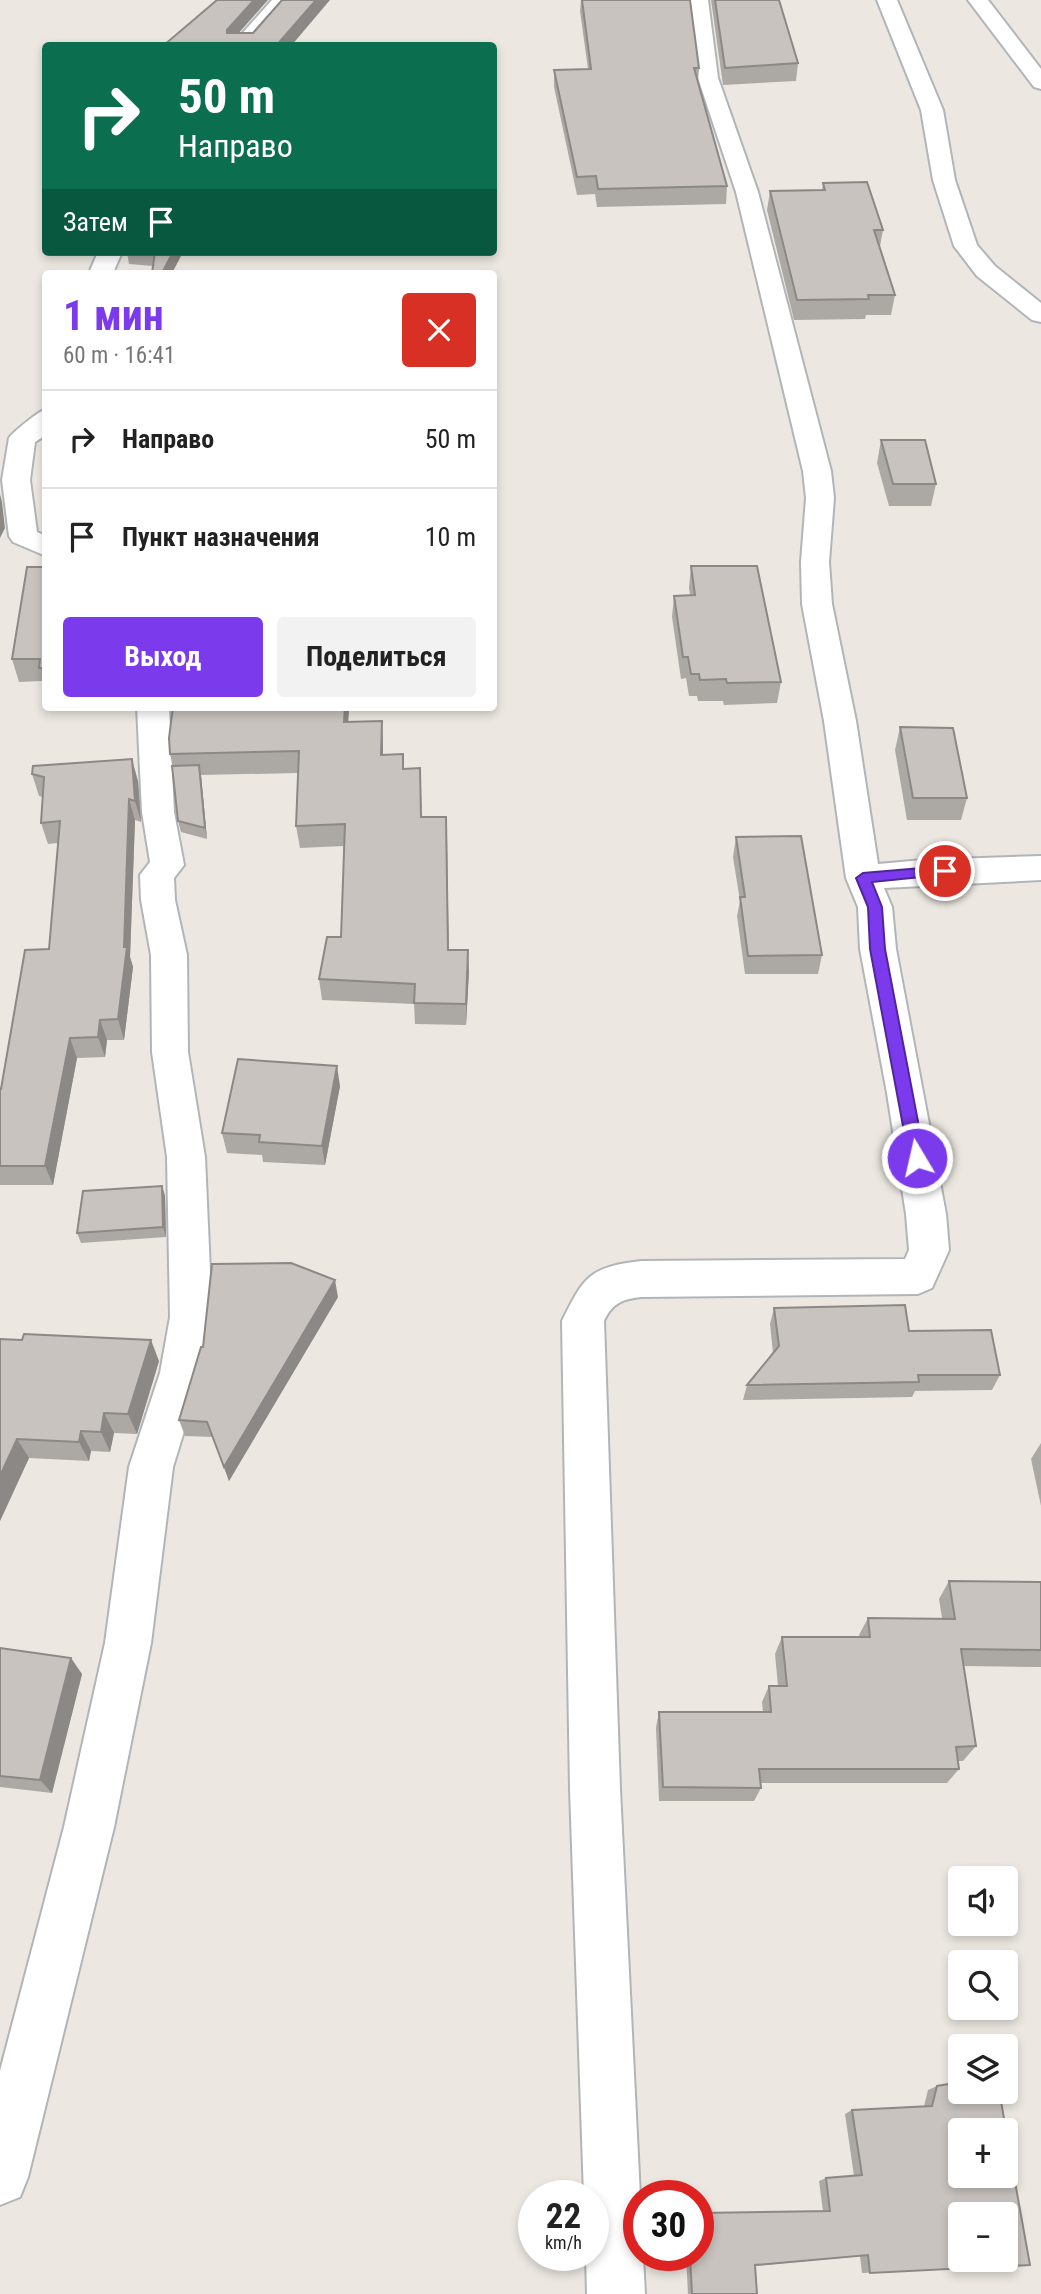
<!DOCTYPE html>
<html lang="ru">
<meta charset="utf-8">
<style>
body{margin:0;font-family:"Roboto Condensed",sans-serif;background:#f2f2f2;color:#222;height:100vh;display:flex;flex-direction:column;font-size:26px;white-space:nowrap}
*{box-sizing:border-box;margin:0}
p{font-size:23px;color:#767676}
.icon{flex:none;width:38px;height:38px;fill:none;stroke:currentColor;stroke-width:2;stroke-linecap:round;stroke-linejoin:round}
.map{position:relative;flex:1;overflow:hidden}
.details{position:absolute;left:42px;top:270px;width:455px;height:441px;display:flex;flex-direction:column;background:#fff;border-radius:7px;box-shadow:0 4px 10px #0003}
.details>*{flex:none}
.hud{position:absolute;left:42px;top:42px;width:455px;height:214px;border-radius:7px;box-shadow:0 4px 10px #0003;background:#0b6e4f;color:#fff;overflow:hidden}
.tools{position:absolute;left:948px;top:1866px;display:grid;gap:14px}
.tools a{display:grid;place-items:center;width:70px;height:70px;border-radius:7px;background:#fff;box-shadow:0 4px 10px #0003;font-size:35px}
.speed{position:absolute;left:518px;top:2180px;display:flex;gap:14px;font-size:35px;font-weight:700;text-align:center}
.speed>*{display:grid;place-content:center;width:91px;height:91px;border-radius:50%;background:#fff;box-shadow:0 4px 10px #0003;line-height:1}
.speed small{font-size:18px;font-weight:400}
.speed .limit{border:10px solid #d22;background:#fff;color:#111}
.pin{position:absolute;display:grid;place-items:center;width:60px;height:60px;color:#fff;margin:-30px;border:4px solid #fff;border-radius:50%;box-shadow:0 2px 7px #0007}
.me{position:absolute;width:77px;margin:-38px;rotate:351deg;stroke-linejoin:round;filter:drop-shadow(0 0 5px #0008)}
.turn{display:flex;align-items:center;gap:24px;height:147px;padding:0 21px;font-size:32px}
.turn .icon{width:91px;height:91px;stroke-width:2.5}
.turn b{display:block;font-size:49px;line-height:60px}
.then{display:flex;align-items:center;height:66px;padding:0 21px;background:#0003;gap:14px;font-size:26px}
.round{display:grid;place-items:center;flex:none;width:74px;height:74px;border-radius:7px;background:#f2f2f2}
.overview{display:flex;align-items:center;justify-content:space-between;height:119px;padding:0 21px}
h1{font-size:42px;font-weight:700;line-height:52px;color:#7c3aed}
.action{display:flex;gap:14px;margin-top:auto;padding:14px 21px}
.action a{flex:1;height:80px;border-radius:7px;background:#7c3aed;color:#fff;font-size:28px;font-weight:700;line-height:80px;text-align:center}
.action a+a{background:#f2f2f2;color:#222}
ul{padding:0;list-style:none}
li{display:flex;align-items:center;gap:21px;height:98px;padding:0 21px;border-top:2px solid #e0e0e0}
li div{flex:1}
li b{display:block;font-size:26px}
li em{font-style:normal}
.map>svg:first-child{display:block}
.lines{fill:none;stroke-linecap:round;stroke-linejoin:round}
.minor-casing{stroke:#b2b5b8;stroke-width:4}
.minor{fill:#fff;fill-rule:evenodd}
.wall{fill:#aca8a4}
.shaded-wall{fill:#8c8886}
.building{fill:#c8c3bf;stroke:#8c8886;stroke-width:2;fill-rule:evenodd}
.route{fill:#7c3aed;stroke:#51269a;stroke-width:2}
</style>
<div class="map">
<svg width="1041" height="2294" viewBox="0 0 1041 2294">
<rect width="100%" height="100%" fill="#ece8e1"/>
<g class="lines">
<!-- minor casing -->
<g class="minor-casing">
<g id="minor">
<polygon points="272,0 293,0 253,46 231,46"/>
<path d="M688,0H708L718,78L758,192L831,471L834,498L829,562L832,604L856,721L878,864L923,860L1041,856V880L884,888L892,907L896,949L946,1214L949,1250L932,1288L918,1294L641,1297C623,1299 612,1303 604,1321L620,1789L640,2196L639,2256H643L645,2294H587L586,2256H593V2196H584L570,1789L562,1321C584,1276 590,1267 641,1261L905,1259L909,1250L906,1214L887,1093L860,949L858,907L846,878L824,721L802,604L801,562L806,498L803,471L736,192L698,78Z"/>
<polygon points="877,0 897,0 943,110 955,180 977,245 995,266 1041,303 1041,322 1032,320 977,276 954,246 933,180 921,110"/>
<polygon points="968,0 988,0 1041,69 1041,89 1034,87"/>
<polygon points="98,252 122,252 113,273 89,273"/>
<path d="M46,409V435L35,442L30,480L37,532L46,536V556L13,542L9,536L2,480L9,438C13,432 39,411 46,409Z"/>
<polygon points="137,707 169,707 174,812 184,865 174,878 175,900 187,955 188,1052 205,1157 212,1317 202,1373 173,1467 151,1643 114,1827 28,2177 20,2197 0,2205 0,2071 64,1827 105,1643 129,1467 160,1373 170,1317 167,1157 152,1052 151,955 141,900 140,875 150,862 142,812"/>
</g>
</g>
<!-- minor -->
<use href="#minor" class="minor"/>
</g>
<!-- wall -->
<g class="wall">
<polygon points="581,0 690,0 699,68 698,82 727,186 726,204 597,207 595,194 577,195 554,87 554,70 588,69 580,11"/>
<polygon points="711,0 779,0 798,63 796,81 723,85"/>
<polygon points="823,183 883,230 880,246 895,295 891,315 866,315 865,319 794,320 767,210 770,191 822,190"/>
<polygon points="127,252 183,252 172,273 153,266 129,264"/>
<polygon points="881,440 936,484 931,506 889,506 877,463"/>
<polygon points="691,566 781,682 777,703 724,705 723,701 698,701 697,696 689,696 686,678 681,679 672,617 674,596 690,595 689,588"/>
<polygon points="46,567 45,690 42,681 19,682 12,659"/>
<polygon points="349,707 348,722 383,743 383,755 403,754 404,769 421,790 422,817 446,817 448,950 469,971 466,1025 415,1024 414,1004 322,1000 319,979 341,937 344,846 300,848 296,826 298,773 201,775 207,839 181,832 178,821 173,766 170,754"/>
<polygon points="900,727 967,798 961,820 907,820 895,750"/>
<polygon points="32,774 138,781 141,822 135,820 130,957 133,967 124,1040 107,1040 105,1057 77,1058 53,1185 0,1185 0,1089 49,949 58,843 48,844 41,823 43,797 39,796"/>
<polygon points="736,837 822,955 818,974 745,974 737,916 740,901 733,857"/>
<polygon points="340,1086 325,1165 263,1162 262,1155 227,1153 222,1133"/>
<polygon points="162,1186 165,1196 166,1237 81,1243 77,1233"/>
<polygon points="338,1297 229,1481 213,1437 185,1436 179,1420 203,1347"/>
<polygon points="774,1308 909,1331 1000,1375 992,1390 915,1391 912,1397 743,1400 747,1385 773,1353 770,1324"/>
<polygon points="0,1339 159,1361 137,1434 114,1433 110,1452 91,1451 89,1461 29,1458 0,1521"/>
<polygon points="1041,1443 1041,1506 1031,1459"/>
<polygon points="949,1581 1041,1582 1041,1667 964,1666 976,1746 963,1761 958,1761 959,1769 947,1783 760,1783 761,1788 754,1801 659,1801 656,1727 659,1712 763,1712 762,1702 769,1686 778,1686 775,1654 782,1637 860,1637 859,1635 868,1618 942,1618 939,1599"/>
<polygon points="0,1648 82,1674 52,1793 0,1787"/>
<polygon points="937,2086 1030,2265 862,2273 860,2256 755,2266 757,2294 688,2294 686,2256 698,2256 823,2211 819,2181 826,2178 854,2176 845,2114 852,2110 924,2106 928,2090"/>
</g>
<!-- shaded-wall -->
<g class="shaded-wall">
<polygon points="254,0 268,0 229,44 227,30"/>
<polygon points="316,0 330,0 291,46 276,46"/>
<polygon points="173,252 183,252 172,273 162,273"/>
<polygon points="0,494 2,502 5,528 0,538"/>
<polygon points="345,707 349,707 347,745 344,722"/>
<polygon points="382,721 383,743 383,777 381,755"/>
<polygon points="132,759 138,781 141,822 135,801"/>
<polygon points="199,765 201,776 207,839 205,828"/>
<polygon points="129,799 135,820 130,957 133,967 124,1040 118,1019 124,947"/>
<polygon points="446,817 447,838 449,971 448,950"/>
<polygon points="468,950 469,971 466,1025 466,1004"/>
<polygon points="100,1020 107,1040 105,1057 98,1037"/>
<polygon points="70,1038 77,1058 53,1185 45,1166"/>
<polygon points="337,1066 340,1086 325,1165 322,1146"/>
<polygon points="162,1186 165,1196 166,1237 163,1227"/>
<polygon points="335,1280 338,1297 229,1481 224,1467"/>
<polygon points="151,1340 159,1361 137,1434 128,1414"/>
<polygon points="104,1413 114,1433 110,1452 101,1432"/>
<polygon points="81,1431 91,1451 89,1461 79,1442"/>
<polygon points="17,1439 29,1458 0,1521 0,1476"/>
<polygon points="71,1658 82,1674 52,1793 40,1780"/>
</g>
<!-- building -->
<g class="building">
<polygon points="217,0 254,0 227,30 227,33 253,33 282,0 316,0 276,46 170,46 164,45"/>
<polygon points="582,0 690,0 699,68 694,68 727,186 598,189 596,176 577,177 554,70 591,69"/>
<polygon points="715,0 779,0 798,63 725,68"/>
<polygon points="867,182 883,230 874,230 895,295 868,295 869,299 797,300 770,191 825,190 823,183"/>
<polygon points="155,252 173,252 162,273 152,273"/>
<polygon points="881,440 925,440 936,484 893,484"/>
<polygon points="691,566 757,566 781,682 727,683 726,679 700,680 699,674 691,674 688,657 683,657 674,596 695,595"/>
<polygon points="27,567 46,567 46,668 39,668 40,659 12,659"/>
<polygon points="173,707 345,707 344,722 382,721 381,755 403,754 403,769 420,768 421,817 446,817 448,950 468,950 466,1004 414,1003 415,984 319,979 327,937 341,937 345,824 296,826 299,751 170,754 169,738"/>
<polygon points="900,727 953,728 967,798 913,798"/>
<polygon points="132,759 135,801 129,799 124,947 127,947 118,1019 100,1020 98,1037 70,1038 45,1166 0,1166 0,1089 1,1089 25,950 49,949 60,821 41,823 44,777 32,774 33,766"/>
<polygon points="199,765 205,828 178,821 172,766"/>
<polygon points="801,836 822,955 748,956 740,897 745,897 736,837"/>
<polygon points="238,1059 337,1066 322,1146 259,1142 260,1135 222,1133"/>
<polygon points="162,1186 163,1227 77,1233 83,1191"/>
<polygon points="291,1263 335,1280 224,1467 207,1422 179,1420 201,1347 203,1347 212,1264"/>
<polygon points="905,1305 909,1331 991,1330 1000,1375 918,1375 919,1382 747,1385 779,1346 774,1308"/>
<polygon points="24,1334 151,1340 128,1414 104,1413 101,1432 81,1431 79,1442 17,1439 0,1476 0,1339 22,1340"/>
<polygon points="949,1581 1041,1582 1041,1650 961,1649 976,1746 956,1747 959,1769 759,1769 761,1788 663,1787 659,1712 771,1712 769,1686 787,1686 782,1637 870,1637 868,1618 955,1619"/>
<polygon points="0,1648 71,1658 40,1780 0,1776"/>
<path d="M961,2082V2091H995L1001,2101L1006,2130H961V2175H1006V2132L1030,2265L870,2273L868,2255L755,2265L757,2294H692L690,2256H698V2213L830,2211L826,2178L862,2175L852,2110L932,2106L937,2086ZM961,2214H1006V2259H961Z"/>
</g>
<!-- route -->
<polygon class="route" points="945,866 950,867 950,874 872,882 882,907 885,949 925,1158 923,1162 912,1162 909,1158 870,949 868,907 856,878 863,873"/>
</svg>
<div class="tools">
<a><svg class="icon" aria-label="sound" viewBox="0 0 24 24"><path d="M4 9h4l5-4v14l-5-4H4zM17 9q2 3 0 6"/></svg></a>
<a><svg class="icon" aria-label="search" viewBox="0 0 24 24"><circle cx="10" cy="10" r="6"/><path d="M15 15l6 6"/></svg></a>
<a><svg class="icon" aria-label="layers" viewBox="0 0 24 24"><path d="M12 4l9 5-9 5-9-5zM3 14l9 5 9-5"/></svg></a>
<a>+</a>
<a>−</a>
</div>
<div class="speed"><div>22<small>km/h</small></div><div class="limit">30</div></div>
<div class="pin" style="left:945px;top:871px;background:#d93025"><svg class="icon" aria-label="arrive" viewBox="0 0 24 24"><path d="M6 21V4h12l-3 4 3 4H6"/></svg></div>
<svg class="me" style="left:917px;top:1158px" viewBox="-20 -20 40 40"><circle r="17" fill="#7c3aed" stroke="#fff" stroke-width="3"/><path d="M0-11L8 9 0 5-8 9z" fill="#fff"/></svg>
<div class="hud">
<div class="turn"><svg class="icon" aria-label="right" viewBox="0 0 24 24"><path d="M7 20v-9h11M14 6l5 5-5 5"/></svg><div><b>50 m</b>Направо</div></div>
<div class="then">Затем<svg class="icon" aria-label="arrive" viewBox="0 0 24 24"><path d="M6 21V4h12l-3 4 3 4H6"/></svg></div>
</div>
<section class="details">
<div class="overview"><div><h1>1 мин</h1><p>60 m · 16:41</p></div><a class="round" style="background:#d93025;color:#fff"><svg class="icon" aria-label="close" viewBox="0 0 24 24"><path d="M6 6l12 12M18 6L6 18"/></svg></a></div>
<ul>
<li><svg class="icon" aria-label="right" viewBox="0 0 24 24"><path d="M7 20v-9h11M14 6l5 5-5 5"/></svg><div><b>Направо</b></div><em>50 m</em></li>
<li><svg class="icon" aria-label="arrive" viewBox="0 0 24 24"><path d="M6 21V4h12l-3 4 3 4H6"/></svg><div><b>Пункт назначения</b></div><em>10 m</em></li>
</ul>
<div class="action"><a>Выход</a><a>Поделиться</a></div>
</section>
</div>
